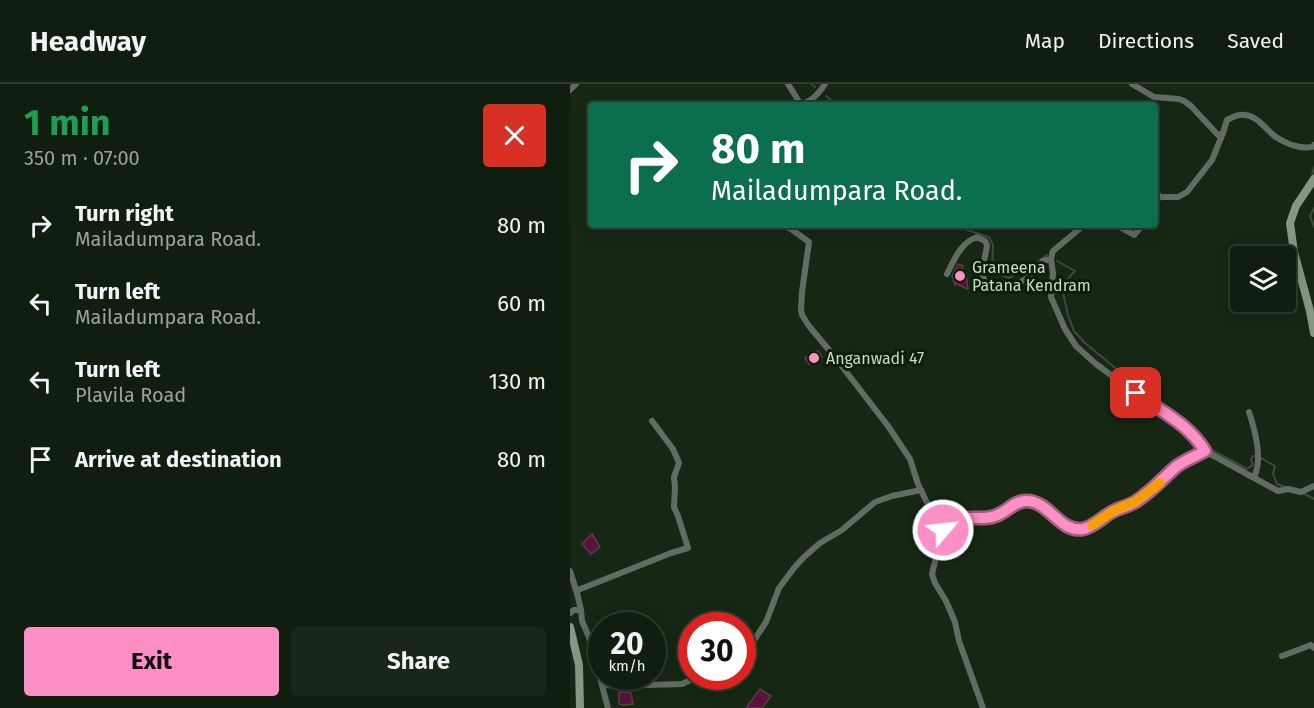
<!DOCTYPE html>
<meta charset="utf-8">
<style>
body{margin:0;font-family:"Fira Sans",sans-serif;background:#192718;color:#f1f3f6;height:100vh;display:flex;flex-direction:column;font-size:22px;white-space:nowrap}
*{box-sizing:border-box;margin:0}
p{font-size:20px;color:#9ca29e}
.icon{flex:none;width:33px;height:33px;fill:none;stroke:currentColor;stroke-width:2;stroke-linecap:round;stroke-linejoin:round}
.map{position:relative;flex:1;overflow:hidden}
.sheet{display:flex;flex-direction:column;background:#101e0f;width:570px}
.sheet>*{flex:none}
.top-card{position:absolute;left:18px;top:18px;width:570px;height:126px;border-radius:6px;box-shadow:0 3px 15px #0003,0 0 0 2px #303c2f;background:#0b6e4f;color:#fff;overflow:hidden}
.tools{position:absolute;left:660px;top:162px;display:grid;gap:12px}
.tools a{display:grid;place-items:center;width:66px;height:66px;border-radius:6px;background:#101e0f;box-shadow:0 3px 15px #0003,0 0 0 2px #303c2f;font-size:30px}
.speed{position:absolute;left:18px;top:528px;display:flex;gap:12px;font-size:30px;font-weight:700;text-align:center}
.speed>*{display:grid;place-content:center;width:78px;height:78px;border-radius:50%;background:#101e0f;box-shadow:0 3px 15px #0003,0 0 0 2px #303c2f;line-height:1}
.speed small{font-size:15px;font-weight:400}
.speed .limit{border:9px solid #d22;background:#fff;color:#111}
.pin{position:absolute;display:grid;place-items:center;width:51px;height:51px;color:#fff;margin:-26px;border-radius:12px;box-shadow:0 3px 9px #0006}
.me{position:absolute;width:66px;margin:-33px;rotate:62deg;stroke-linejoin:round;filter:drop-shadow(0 0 4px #0008)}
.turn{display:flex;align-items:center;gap:21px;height:126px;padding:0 24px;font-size:27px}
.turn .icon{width:78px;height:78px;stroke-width:2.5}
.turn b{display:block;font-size:42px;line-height:51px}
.round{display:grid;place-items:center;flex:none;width:63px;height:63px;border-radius:6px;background:#192718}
.headline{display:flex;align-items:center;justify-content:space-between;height:102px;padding:0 24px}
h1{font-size:36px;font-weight:700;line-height:45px;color:#1e9e55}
.action{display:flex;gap:12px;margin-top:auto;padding:12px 24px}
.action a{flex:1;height:69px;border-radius:6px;background:#fc8fc3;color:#111;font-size:24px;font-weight:700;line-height:69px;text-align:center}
.action a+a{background:#192718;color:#f1f3f6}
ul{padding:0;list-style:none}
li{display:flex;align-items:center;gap:18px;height:78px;padding:0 24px}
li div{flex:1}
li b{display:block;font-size:22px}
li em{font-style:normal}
header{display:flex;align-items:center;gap:36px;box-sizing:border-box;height:84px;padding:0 30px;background:#101e0f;border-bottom:2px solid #303c2f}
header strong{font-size:28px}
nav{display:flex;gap:33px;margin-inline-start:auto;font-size:21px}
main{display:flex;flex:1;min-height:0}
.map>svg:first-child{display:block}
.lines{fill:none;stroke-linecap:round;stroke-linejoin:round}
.stream{stroke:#3e4a3d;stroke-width:2}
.building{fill:#5a123a;stroke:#593d4a;stroke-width:1.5}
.minor{stroke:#636c62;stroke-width:6}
.secondary{stroke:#879685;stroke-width:8}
.route-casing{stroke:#a45d7f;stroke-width:15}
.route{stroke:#fc8fc3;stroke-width:10}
.slow{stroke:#f59e0b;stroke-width:10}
.poi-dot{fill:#fc8fc3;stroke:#0c1f0b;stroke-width:2}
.labels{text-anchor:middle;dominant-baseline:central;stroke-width:6;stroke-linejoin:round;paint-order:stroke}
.poi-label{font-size:16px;fill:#cdd9cc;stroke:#0c1f0b;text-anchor:start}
</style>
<header>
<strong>Headway</strong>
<nav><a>Map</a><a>Directions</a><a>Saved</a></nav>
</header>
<main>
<section class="sheet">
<div class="headline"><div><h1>1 min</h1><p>350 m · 07:00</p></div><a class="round" style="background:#d93025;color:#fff"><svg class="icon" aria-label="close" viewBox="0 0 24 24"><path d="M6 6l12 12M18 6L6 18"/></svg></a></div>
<ul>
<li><svg class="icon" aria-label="right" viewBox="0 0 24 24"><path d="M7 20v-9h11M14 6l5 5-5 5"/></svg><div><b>Turn right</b><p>Mailadumpara Road.</p></div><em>80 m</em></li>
<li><svg class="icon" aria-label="left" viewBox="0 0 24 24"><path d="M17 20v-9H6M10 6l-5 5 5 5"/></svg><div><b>Turn left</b><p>Mailadumpara Road.</p></div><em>60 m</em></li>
<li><svg class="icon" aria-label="left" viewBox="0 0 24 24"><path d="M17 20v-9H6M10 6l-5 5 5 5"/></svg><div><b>Turn left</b><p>Plavila Road</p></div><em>130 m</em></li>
<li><svg class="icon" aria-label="arrive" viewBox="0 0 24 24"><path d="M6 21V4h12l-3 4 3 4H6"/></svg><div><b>Arrive at destination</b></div><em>80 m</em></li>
</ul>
<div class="action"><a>Exit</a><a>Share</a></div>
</section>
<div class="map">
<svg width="744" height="624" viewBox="0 0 744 624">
<rect width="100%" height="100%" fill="#162814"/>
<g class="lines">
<!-- stream -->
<g class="stream">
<polyline points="241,0 245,3"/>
<polyline points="256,12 267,21"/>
<polyline points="744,83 742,90 744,92"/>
<polyline points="744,124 740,132 744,143"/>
<polyline points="388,141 397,146 419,153 423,161 422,188 439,194 459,184 477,171"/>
<polyline points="487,177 505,187 493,200 493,209 498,231 504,247 515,259 573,307 613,334 630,350 640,365 677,385 683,381 681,375 683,372 685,372"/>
<polyline points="691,374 705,382 703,390 707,400 717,404"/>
<polyline points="733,409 744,415"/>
</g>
</g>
<!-- building -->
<g class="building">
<polygon points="388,180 393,182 390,190 396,189 398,205 388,201 386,198 385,201 382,192"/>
<polygon points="248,267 252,273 239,280 235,274"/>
<polygon points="22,450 30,463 21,470 12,460"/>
<polygon points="190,605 201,612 192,624 176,624"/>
<polygon points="49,608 61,609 63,620 53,621 49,620"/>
</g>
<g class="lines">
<!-- minor -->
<g class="minor">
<polyline points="218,0 228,16 227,21"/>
<path d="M562,0L584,13L609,15L614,17L621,22L648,51L653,49L657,36C661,34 666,31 670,31C686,29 695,45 706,53C718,61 729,65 742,63L744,61"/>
<polyline points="0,6 6,0"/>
<path d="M228,21C241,18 248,11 255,0"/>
<polyline points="585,104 589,113 585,121"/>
<polyline points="589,113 608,113 617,108 642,76 653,49"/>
<polyline points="213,141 221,145 239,158 232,208 231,226 232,231 239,242 264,272 318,342 340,375 348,400 363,431 369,435 375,436 421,433 433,429 445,420 456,417 462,418 474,424 495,441 506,445 514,445 522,441 545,426 566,417 584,404 610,380 635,367"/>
<polyline points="514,141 483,167 481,175 483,189 481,213 495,245 506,262 526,280 583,322 609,337 630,359 635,367 708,407 718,405 731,408 744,402"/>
<polyline points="546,141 564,151 573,141"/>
<path d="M377,190C384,176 391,158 407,153L415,157L417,161C416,173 409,186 415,198C423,215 456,197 465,188C469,185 471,181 473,177L481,175"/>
<path d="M679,328C685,346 693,376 684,393"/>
<polyline points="375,436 362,490 365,499 376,517 385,538 389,557 413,624"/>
<polyline points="0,487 7,509"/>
<polyline points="11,526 7,509 8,506 101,469 118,464 108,432 104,423 105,404 104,393 109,379 103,365 82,337"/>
<polyline points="0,529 4,526 11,526 12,537 19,553 38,624"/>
<polyline points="172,569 181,561 196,538 209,504 224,484 234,473 250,459 272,446 305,418 322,412 351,406"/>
<polyline points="712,572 741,561 744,564"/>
<polyline points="32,600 44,602 112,600 129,592"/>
</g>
<!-- secondary -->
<g class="secondary">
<polyline points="744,95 726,122 720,139 724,168 740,227 744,249"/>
<polyline points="0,543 9,581 10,624"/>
</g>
</g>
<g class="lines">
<!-- route casing -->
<g class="route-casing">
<path id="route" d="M373,446L375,436C384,435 393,434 402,434C410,434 417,435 425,432C436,429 445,416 457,417C479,417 490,449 513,445C523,443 532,434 540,429C548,424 557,423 565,418C581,408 593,394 607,382C615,376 626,372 635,367C618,339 591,328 566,309"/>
</g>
<!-- route -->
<use href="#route" class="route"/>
<!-- slow -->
<polyline class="slow" points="522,441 545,426 566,417 590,399"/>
</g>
<!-- markers -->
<g class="poi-dot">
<circle cx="390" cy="192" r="6"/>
<circle cx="244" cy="274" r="6"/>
</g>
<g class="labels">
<!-- poi labels -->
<g class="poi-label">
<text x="402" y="183">Grameena<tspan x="402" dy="18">Patana Kendram</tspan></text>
<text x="256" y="274">Anganwadi 47</text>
</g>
</g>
</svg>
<div class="tools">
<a><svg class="icon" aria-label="layers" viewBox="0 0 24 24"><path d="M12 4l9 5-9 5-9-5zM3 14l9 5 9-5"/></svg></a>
</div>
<div class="speed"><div>20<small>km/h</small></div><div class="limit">30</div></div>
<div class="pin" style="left:566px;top:309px;background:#d93025"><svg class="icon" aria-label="arrive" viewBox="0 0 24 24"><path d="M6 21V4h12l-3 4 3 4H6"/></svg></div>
<svg class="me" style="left:373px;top:446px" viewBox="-20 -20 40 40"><circle r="17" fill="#fc8fc3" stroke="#fff" stroke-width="3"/><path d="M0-11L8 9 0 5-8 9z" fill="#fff"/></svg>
<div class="top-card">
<div class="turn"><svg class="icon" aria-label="right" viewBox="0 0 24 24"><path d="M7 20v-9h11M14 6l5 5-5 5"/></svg><div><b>80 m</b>Mailadumpara Road.</div></div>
</div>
</div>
</main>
